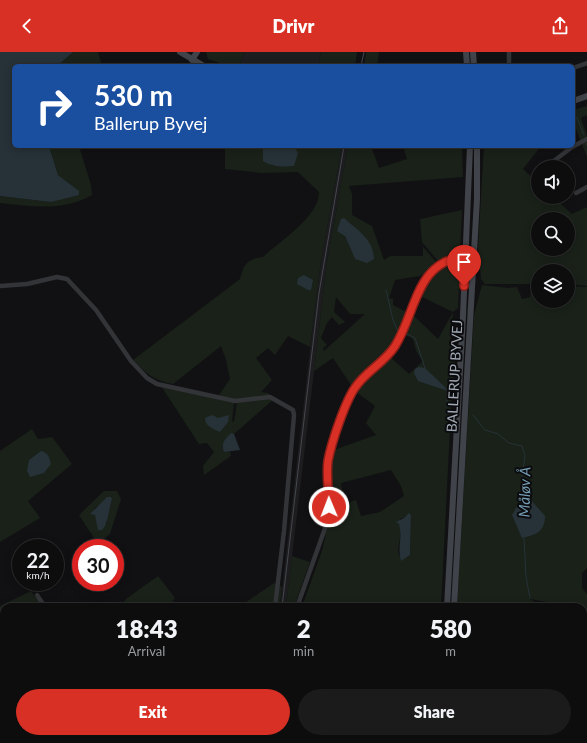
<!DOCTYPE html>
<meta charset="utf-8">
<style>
body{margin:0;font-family:Lato,sans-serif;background:#1b1b1c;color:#f1f3f6;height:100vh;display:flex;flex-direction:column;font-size:15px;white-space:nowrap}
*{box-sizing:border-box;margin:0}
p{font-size:13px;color:#9a9c9e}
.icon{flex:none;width:22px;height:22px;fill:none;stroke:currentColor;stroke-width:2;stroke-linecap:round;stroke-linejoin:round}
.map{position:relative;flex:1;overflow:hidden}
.sheet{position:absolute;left:0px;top:551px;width:587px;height:140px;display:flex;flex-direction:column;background:#0d0d0e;border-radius:12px 12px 0 0;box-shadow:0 2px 10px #0003,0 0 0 1px #2d2d2e}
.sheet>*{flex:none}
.top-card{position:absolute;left:12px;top:12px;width:563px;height:84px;border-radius:6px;box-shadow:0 2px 10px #0003,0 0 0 1px #2d2d2e;background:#1a4fa0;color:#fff;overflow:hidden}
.buttons{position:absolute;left:531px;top:108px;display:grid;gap:8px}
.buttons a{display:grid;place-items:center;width:44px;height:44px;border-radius:50%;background:#0d0d0e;box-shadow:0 2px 10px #0003,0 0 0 1px #2d2d2e;font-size:20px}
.speed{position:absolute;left:12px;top:487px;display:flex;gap:8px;font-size:20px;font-weight:700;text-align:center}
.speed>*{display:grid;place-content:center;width:52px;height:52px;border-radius:50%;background:#0d0d0e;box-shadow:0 2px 10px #0003,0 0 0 1px #2d2d2e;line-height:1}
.speed small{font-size:10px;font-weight:400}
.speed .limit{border:6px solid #d22;background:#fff;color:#111}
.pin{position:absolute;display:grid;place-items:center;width:34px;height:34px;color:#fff;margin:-41px -17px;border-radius:50% 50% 50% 0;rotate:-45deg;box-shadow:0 0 4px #0007}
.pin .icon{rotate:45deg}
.me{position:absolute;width:44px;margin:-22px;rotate:359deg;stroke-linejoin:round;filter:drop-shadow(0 0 3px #0008)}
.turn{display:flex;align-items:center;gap:14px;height:84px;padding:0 16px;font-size:18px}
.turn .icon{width:52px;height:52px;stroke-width:2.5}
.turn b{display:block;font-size:28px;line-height:34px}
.eta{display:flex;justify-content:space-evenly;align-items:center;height:68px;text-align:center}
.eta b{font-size:24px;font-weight:800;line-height:28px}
.cta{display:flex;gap:8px;margin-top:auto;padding:8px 16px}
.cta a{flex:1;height:46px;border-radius:24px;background:#d93025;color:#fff;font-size:16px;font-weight:800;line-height:46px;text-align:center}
.cta a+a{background:#1b1b1c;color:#f1f3f6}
header{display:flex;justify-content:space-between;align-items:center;height:52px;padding:0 16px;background:#d93025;color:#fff;font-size:18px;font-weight:800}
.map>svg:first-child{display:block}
.built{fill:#1d1d20}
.green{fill:#192119;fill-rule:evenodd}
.water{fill:#263238}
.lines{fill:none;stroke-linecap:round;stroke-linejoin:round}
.stream{stroke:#263238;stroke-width:1}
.street{stroke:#323438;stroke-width:4.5}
.secondary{stroke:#404349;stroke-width:6}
.tram{stroke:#45484e;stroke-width:1}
.route-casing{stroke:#8d1f18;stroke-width:10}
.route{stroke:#d93025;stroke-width:7}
.labels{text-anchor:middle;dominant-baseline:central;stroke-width:4;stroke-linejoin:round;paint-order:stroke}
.street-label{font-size:14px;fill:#a1a9b5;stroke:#0c0c0e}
.water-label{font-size:15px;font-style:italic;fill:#749db5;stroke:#0c0c0e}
</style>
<header><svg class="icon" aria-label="back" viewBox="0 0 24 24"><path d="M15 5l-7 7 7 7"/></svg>Drivr<svg class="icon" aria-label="share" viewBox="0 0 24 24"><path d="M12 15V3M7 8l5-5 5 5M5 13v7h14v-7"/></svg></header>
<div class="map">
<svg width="587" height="691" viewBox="0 0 587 691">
<rect width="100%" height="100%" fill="#111113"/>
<!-- built -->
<g class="built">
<polygon points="244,0 321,0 319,10 321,14 239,14"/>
<polygon points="342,94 348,94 327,210 286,555 280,555 313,273 321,209"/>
</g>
<!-- green -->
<g class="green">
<polygon points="73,0 98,0 102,14 57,14"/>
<polygon points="206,0 244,0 239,14 229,14 208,7"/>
<polygon points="321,0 357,0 355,14 321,14 319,10"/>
<polygon points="366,0 379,0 377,14 364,14"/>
<polygon points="587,54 587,63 581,66 587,84 587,105 573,69 573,58"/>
<path d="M49,94H79L91,133L92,143C64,160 30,154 0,151V144L51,150L78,139L58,123Z"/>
<path d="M225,94H342L321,209L310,295L288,284L275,303L268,296L256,306L272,328L261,340L268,341L274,347L234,382L224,400L230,399L231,404L204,423L203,414L214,400L207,391L199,392L161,334L234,351L232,369L234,370L237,350H244L245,346L235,348L219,343L230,327L226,308L221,294L173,332C155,329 145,321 133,308L240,227C244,212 247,207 263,205C279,190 320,164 319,140L298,120L262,121L225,117Z"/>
<path d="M348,94H371L379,116L407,107L403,94H462L463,125L349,134L352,142V163L372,174L384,208L390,204H423V195L438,212L420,224L395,228L389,246L393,247V253L414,264L438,287L453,260L420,244C425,228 441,206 460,209L458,256L453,260L450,294L456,297L451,356L441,555H302L322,499L332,456L356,448L361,464L380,460L404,444L401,434L391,418L341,431L344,448L330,453L329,411L331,399L376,383L366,371L375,354L355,339L333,306L314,319L327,210ZM360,180L366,185L355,207L345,184ZM336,245L350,262H365L324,299L323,296L327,293L321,286L327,271L332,265L339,273L345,270L334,260ZM403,283C413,285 413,286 415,295C416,300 420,305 423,309L409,322L390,305ZM411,463L410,503L401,508L398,500L401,478L400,467Z"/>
<path d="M484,94H541L523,117L538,131V145H553L572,162L587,155V234L568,232V219H538V230L528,232H485L481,227L478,196ZM538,167H568V197H538Z"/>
<polygon points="462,158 460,202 439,210 422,190 420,167"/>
<polygon points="482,233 508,236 517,235 522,247 530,245 531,236 538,233 538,249 568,249 568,234 587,235 587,516 582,521 582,536 587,542 587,557 530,547 536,551 565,555 457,554 474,263"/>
<polygon points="32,377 38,387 52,385 72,412 28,449 40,466 0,490 0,399"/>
<path d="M104,439H117L121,447L110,482L98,492L79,463ZM107,446L112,447L107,462V472L94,462L95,456L101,452Z"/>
<polygon points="292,504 310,510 294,555 286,555"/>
<polygon points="158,524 175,546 169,555 126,555 124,550 126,547"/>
<polygon points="274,531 282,535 280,555 239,555"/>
<polygon points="31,539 43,555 4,555 4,602 0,601 0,554"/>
<polygon points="46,687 161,687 164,691 51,691"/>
<polygon points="194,687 264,687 264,691 195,691"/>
</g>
<!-- water -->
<g class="water">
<polygon points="0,0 73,0 57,14 14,14 14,94 49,94 58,123 79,139 79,143 51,150 0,144"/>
<path d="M263,94H294L298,101L294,114C282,115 273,115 263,109Z"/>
<path d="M344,166C358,179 373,186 374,207L367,211L355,207L345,184L337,179L341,167Z"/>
<polygon points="304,223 313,228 311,238 308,238 297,232 298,226"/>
<polygon points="419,315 425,316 446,336 445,338 418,329 414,321 415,317"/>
<path d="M212,363L218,366L229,363L228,370L220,380C213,377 205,374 205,366Z"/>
<path d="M231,381L234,382L240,398L224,400C221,391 224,388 231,381Z"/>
<path d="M41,399C49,401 49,405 51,412L44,421L30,425L27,419L29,408Z"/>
<path d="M107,445H111L112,447C109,456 108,473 102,478H98L95,463L90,462Z"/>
<path d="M525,448H531L545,464C545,480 535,483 522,486L512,463L518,453Z"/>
<path d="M409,461L411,463L410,503L401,509C397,496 403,485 399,472L396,470L404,466Z"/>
<polygon points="583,630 587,635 587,691 564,691 560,687 583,687"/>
</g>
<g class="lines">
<!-- stream -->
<g class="stream">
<polyline points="573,64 577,66 584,83"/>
<polyline points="586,91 587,93"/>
<polyline points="386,238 393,268 398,279"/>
<polyline points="407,282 415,286 425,316"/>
<polyline points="445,338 447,337 447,355"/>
<polyline points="473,363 485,378 498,382 509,391 522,394 525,404 522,423 526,448"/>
<polyline points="524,486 526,525 530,546"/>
<polyline points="531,552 532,555"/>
<polyline points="0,560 4,559"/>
<polyline points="163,687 168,691"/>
</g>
<!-- street -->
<g class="street">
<polyline points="509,14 509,0"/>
<polyline points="573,16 587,11"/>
<polyline points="546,115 572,95 587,87"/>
<polyline points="576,141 587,135"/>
<polyline points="0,234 27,232 57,225 67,227 96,258 131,309 147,326 157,332 235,349 270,345 293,358 294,363 284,479 275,555"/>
<polyline points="37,543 45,555"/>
<polyline points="297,555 328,468 328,411 330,400 353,338 362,327 383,309 395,295 421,234 432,219 448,208 465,205"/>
<polyline points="583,623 587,623"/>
<polyline points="0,680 4,679"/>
<polyline points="0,684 6,691"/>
<polyline points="290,687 291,691"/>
<polyline points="347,687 349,691"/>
<polyline points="536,691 539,687"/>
</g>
<!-- secondary -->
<g class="secondary">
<polyline points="180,0 204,14"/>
<polyline points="466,0 467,14"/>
<polyline points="473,0 474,14"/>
<polyline points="192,8 197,0"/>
<polyline points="573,49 587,44"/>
<polyline points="447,555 463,264 470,94"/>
<polyline points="454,555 477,147 477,94"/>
<polyline points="440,691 441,687"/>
<polyline points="446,691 447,687"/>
</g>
<!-- tram -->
<g class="tram">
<polyline points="361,14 364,0"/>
<polyline points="282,555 319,241 344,94"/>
<polyline points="269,691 269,687"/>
</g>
</g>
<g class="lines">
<!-- route casing -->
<g class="route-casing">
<path id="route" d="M329,455C329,440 326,424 328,409C331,392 346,346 357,333C368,318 385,310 395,294C416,261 416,208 465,205L464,234"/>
</g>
<!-- route -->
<use href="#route" class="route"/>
</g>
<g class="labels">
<!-- street labels -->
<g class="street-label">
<text transform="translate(454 324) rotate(-87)">BALLERUP BYVEJ</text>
</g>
<!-- water labels -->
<g class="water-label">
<text transform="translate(524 440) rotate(-89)">Måløv Å</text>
</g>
</g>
</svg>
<div class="buttons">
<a><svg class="icon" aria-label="sound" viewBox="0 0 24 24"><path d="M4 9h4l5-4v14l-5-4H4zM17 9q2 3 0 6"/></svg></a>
<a><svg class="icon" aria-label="search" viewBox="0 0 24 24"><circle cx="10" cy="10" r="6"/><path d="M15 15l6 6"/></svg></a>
<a><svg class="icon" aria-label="layers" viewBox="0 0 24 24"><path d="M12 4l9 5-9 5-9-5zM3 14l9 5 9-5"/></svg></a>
</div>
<div class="speed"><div>22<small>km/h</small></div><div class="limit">30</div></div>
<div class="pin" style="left:464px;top:234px;background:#d93025"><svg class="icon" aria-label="arrive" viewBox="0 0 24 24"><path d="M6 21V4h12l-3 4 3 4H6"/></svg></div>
<svg class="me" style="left:329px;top:455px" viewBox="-20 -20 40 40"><circle r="17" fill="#d93025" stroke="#fff" stroke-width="3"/><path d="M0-11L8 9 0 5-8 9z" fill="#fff"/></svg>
<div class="top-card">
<div class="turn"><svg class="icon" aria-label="right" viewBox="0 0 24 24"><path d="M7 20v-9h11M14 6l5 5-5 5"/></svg><div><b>530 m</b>Ballerup Byvej</div></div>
</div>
<section class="sheet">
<div class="eta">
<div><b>18:43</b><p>Arrival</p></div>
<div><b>2</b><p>min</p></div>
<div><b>580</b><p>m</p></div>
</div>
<div class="cta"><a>Exit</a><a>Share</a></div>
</section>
</div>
